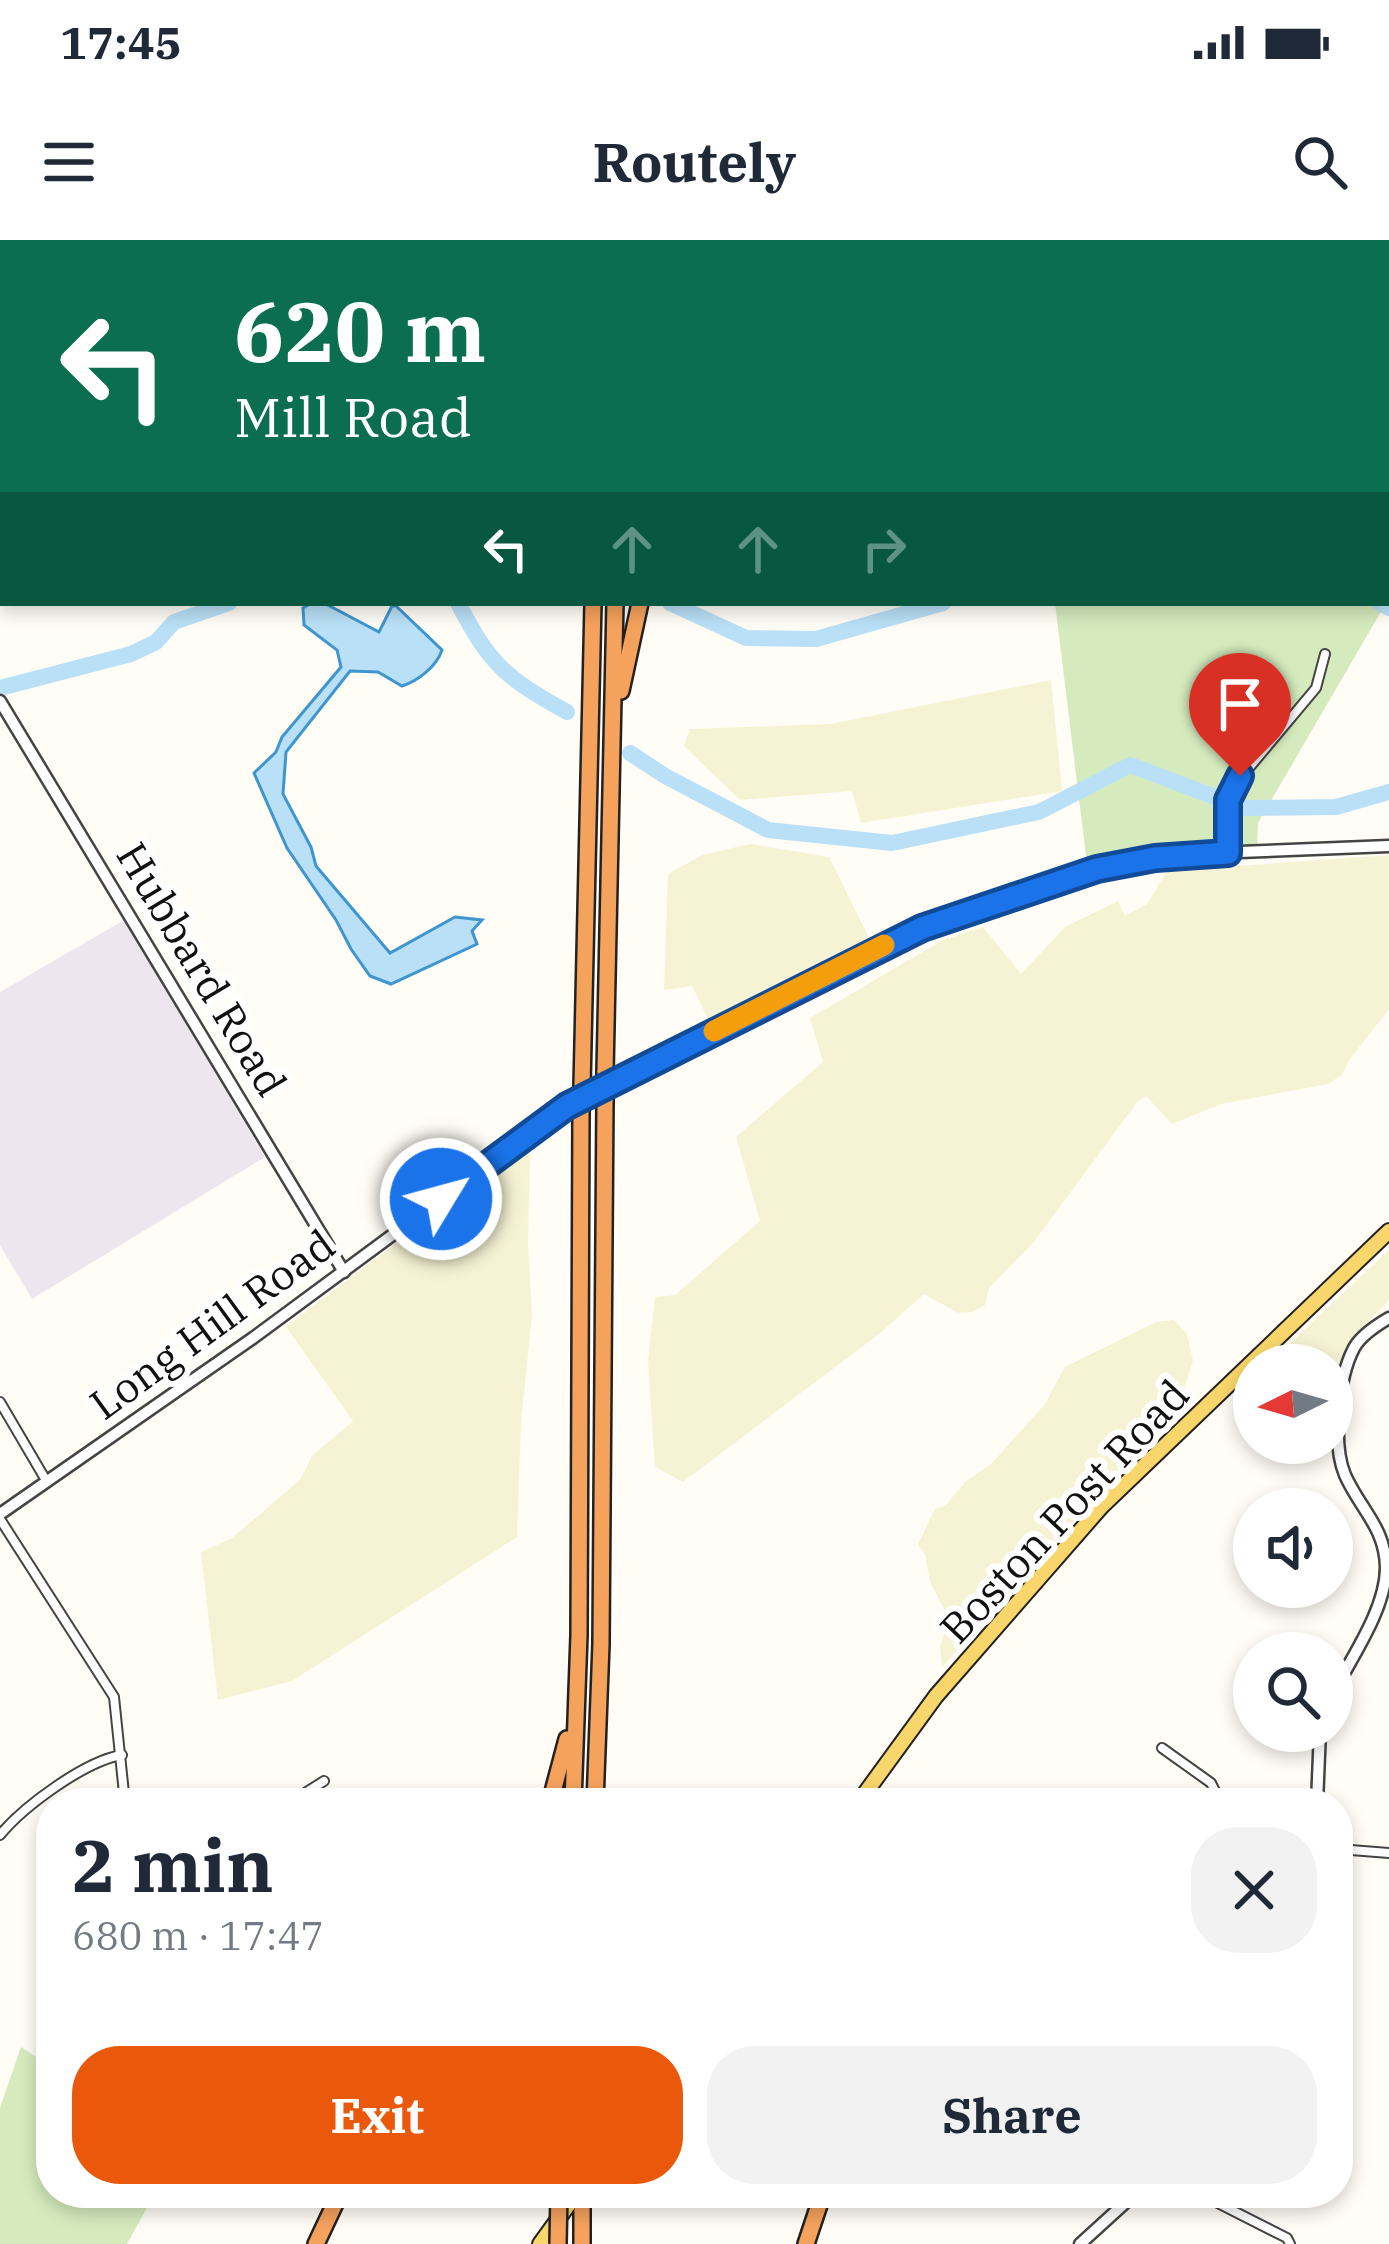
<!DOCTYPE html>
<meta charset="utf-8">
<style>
body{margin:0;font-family:"IBM Plex Serif",serif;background:#f2f2f3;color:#1f2937;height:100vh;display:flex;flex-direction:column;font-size:45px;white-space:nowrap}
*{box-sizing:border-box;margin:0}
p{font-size:39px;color:#747a83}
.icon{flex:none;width:66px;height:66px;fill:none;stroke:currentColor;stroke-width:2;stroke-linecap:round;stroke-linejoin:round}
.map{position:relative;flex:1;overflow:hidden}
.panel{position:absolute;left:36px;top:1548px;width:1317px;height:420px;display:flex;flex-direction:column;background:#fff;border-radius:48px;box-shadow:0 6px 18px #0003}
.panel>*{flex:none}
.hud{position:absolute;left:0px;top:0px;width:1389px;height:366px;box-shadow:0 6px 18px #0003;background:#0b6e4f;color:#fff;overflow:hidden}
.needle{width:78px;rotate:265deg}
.buttons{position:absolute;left:1233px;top:1104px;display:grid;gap:24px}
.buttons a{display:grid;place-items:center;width:120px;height:120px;border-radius:50%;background:#fff;box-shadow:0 6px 18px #0003;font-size:60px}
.pin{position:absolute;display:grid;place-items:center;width:102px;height:102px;color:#fff;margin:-123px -51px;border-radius:50% 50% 50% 0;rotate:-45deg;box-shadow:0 0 12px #0007}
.pin .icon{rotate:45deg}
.me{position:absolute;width:132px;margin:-66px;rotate:53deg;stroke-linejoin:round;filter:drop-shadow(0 0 9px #0008)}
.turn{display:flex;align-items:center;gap:42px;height:252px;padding:0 36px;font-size:54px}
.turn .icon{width:156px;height:156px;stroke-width:2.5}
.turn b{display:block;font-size:84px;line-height:102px}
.lanes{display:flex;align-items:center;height:114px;padding:0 36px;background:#0003;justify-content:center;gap:60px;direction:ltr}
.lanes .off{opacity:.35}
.round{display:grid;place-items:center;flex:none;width:126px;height:126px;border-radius:48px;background:#f2f2f3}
.headline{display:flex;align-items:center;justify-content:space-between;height:204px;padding:0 36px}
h1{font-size:72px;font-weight:700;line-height:90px}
.primary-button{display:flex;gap:24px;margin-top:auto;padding:24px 36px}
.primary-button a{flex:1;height:138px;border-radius:48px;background:#ea580c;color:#fff;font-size:48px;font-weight:700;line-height:138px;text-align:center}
.primary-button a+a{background:#f2f2f3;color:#1f2937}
.status{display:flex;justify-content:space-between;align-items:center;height:84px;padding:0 60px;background:#fff;direction:ltr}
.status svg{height:33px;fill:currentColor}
header{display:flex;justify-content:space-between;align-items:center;height:156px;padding:0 36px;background:#fff;font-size:54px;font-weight:700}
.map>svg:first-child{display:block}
.industrial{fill:#eee6ef}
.farmland{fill:#f6f3d4}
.green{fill:#d5ebbd}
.water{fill:#b9e0f7;stroke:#3f96cf;stroke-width:3}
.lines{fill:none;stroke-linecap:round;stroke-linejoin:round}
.river{stroke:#b9e0f7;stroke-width:16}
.minor-casing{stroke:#444;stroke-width:12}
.tertiary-casing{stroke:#444;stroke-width:15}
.secondary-casing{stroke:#333;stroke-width:16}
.primary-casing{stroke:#222;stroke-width:18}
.motorway-casing{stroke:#222;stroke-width:20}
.minor{stroke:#fff;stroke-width:8}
.tertiary{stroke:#fff;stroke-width:10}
.secondary{stroke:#fff6b0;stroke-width:12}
.primary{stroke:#f9d66b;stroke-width:14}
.motorway{stroke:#f5a25d;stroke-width:15}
.motorway-bridge-casing{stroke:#222;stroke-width:20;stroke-linecap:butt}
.motorway-bridge{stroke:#f5a25d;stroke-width:15}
.route-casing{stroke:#114b97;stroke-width:30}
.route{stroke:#1a73e8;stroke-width:21}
.slow{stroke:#f59e0b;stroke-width:21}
.labels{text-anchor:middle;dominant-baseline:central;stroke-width:12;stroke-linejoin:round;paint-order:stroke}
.street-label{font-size:42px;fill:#111;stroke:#fff}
</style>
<div class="status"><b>17:45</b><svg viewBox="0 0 49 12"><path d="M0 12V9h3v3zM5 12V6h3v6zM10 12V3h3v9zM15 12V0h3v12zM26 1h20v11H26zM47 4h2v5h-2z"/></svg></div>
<header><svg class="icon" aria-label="menu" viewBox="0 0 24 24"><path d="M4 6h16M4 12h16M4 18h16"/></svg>Routely<svg class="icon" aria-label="search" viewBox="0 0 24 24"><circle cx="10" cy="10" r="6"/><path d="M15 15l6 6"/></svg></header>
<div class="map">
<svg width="1389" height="2004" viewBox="0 0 1389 2004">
<rect width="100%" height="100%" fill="#fffdf5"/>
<!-- industrial -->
<polygon class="industrial" points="124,680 265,917 32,1059 0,1005 0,752"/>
<!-- farmland -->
<g class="farmland">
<polygon points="1051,440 1062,551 861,583 852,551 740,560 684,506 690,489 830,484"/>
<polygon points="750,604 829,617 871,702 709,781 692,746 664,750 668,634 702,615"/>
<polygon points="1389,615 1389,769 1350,819 1342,835 1328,844 1221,864 1172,884 1146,856 1138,861 1033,1003 989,1048 985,1065 972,1072 958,1073 924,1054 879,1094 683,1242 655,1227 648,1122 655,1057 675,1055 760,981 736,897 823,822 810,778 943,700 983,687 1021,734 1065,687 1118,661 1125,676 1147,664 1167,631"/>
<polygon points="526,904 530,910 528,1003 532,1076 521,1182 517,1297 292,1441 218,1460 201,1312 232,1298 300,1240 312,1216 353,1181 286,1087"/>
<polygon points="1389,1010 1389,1060 1355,1095 1332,1136 1332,1125 1267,1125"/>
<polygon points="1174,1080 1187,1094 1193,1120 1177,1172 1132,1215 942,1427 940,1407 947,1385 944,1369 930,1342 925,1315 918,1304 935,1269 945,1266 965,1242 991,1224 1045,1164 1065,1127 1156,1082"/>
</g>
<!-- green -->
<g class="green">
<polygon points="1055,363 1386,363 1258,583 1257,606 1168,612 1087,624"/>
<polygon points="21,1807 51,1827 51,1953 155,1953 127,2004 0,2004 0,1868"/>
</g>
<!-- water -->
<path class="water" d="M311,363H324L379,392L392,366H396L442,410C437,426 418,441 402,446L378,432L350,431L286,512L283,554L311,607L316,626L390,713L455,677L482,680L472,691L477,704L391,744L370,736L351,709L336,680L287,608L254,533L276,512L282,497L341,427L337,410L304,385L303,368Z"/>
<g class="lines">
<!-- river -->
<g class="river">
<path d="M458,363C490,425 506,438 567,472"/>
<polyline points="670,363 746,398 816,399 943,363"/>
<polyline points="1380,363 1389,368"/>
<polyline points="0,448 131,414 156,402 174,382 229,363"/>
<polyline points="630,513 665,536 768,590 892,603 1039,572 1130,525 1244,568 1336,567 1389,552"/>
</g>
<!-- minor casing -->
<g class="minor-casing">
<g id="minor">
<polyline points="773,0 773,3"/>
<polyline points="813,0 817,3"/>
<polyline points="1194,0 1198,3"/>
<polyline points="826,3 828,0"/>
<polyline points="896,3 897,0"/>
<polyline points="1207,3 1209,0"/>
<polyline points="1386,86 1389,85"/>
<polyline points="1228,613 1227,570 1233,547 1316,448 1325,414"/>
<polyline points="0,1162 47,1242"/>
<polyline points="0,1279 114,1457 125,1563"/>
<polyline points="1162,1508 1211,1543 1221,1563"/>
<polyline points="229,1563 297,1558 324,1541"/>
<path d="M0,1595C24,1566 85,1521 122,1515"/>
<polyline points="1338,1609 1389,1613"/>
<polyline points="1198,1953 1287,1998 1290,2004"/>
</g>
</g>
<!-- tertiary casing -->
<g class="tertiary-casing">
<g id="tertiary">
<polyline points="0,461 344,1032"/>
<polyline points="0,1274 253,1098 567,866 896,699 983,665 1119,624 1187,614 1389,606"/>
<path d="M1332,1455C1351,1418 1386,1370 1386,1327C1385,1287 1360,1269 1345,1235C1332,1204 1338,1138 1354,1108C1361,1095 1377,1085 1389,1078"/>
<polyline points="1317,1563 1320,1491"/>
<polyline points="1080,2004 1136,1953"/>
</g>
</g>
<!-- secondary casing -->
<g class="secondary-casing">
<g id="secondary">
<polyline points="716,0 716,3"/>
<polyline points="420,3 428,0"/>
<polyline points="702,3 702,0"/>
<polyline points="0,27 3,27"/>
</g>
</g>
<!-- primary casing -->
<g class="primary-casing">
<g id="primary">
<polyline points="858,1563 936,1456 1101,1267 1389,991"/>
<polyline points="540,2004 577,1953"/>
</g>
</g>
<!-- motorway casing -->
<g class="motorway-casing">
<g id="motorway">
<polyline points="515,0 517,3"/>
<polyline points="599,3 599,0"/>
<polyline points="623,3 623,0"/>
<polyline points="621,451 640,363"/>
<polyline points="605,832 615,363"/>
<polyline points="582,846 593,363"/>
<polyline points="550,1563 567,1499"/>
<polyline points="573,1563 579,1395 581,871"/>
<polyline points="595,1563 601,1404 605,860"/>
<polyline points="316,2004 340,1953"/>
<polyline points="582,2004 582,1953"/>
<polyline points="806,2004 823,1953"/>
</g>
</g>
<!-- minor -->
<use href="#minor" class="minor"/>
<!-- tertiary -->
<use href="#tertiary" class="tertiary"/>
<!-- secondary -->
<use href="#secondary" class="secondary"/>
<!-- primary -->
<use href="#primary" class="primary"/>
<!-- motorway -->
<use href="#motorway" class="motorway"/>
<!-- motorway-bridge casing -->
<g class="motorway-bridge-casing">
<g id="motorway-bridge">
<polyline points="605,860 605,832"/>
<polyline points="581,871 582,846"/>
<polyline points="558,2004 559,1953"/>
</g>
</g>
<!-- motorway-bridge -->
<use href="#motorway-bridge" class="motorway-bridge"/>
</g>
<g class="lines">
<!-- route casing -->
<g class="route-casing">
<polyline id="route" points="441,959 567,866 922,688 1097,629 1155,618 1228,613 1228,560 1240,536"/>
</g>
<!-- route -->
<use href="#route" class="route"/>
<!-- slow -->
<polyline class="slow" points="714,791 884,705"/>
</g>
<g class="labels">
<!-- street labels -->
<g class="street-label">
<text transform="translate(202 729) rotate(59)">Hubbard Road</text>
<text transform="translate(212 1084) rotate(-36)">Long Hill Road</text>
<text transform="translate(1064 1271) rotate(-47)">Boston Post Road</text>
</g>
</g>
</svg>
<div class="buttons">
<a><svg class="needle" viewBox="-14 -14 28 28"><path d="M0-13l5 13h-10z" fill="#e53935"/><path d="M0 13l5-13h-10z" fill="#747a83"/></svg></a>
<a><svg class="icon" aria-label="sound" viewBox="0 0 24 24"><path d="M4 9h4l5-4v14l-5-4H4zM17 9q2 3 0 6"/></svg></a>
<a><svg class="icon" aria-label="search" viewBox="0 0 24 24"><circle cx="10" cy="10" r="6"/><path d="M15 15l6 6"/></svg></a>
</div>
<div class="pin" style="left:1240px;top:536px;background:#d93025"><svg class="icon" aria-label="arrive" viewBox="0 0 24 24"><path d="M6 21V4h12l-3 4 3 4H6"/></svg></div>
<svg class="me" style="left:441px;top:959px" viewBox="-20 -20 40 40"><circle r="17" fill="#1a73e8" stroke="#fff" stroke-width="3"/><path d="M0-11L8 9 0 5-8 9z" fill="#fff"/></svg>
<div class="hud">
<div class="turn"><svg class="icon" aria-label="left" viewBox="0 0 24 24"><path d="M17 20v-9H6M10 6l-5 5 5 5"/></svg><div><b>620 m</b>Mill Road</div></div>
<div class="lanes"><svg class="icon" aria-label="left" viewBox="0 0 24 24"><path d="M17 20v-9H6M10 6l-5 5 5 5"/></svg><svg class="icon off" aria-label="ahead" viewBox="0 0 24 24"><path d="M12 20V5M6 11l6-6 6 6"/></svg><svg class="icon off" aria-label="ahead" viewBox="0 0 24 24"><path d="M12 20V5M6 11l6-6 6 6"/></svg><svg class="icon off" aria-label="right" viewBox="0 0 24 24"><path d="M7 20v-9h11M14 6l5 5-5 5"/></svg></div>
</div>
<section class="panel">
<div class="headline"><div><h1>2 min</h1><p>680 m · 17:47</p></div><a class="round"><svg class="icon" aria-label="close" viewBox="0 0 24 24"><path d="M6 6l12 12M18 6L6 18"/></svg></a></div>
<div class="primary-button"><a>Exit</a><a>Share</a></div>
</section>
</div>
